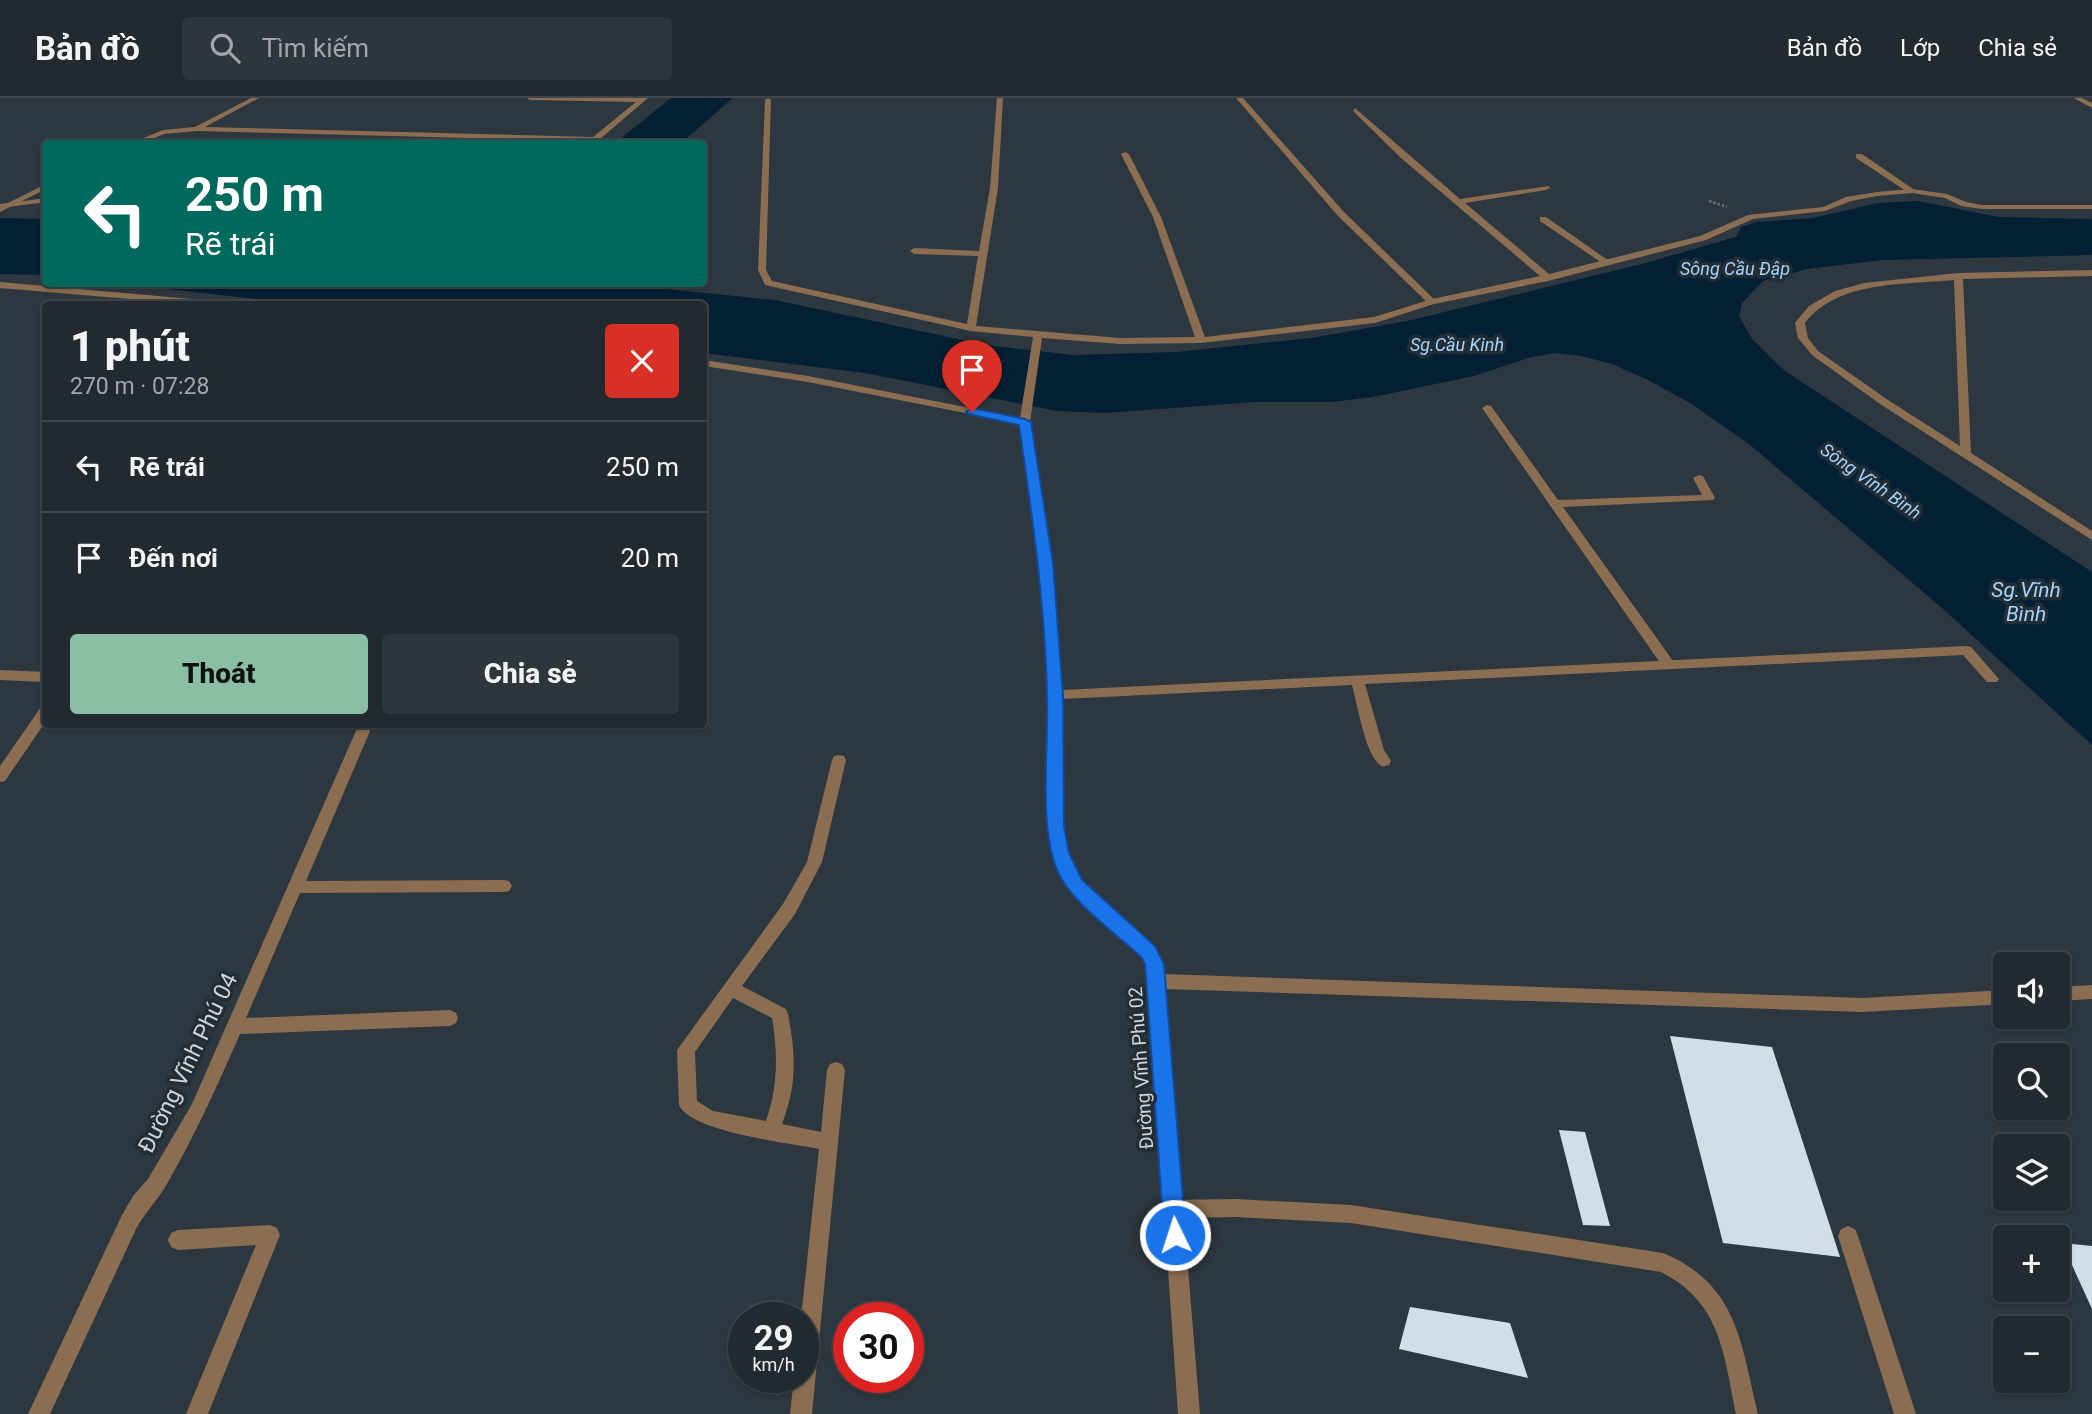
<!DOCTYPE html>
<html lang="vi">
<meta charset="utf-8">
<style>
body{margin:0;font-family:Roboto,sans-serif;background:#2e353b;color:#f1f3f6;height:100vh;display:flex;flex-direction:column;font-size:26px;white-space:nowrap}
*{box-sizing:border-box;margin:0}
p{font-size:23px;color:#a2a6aa}
.icon{flex:none;width:38px;height:38px;fill:none;stroke:currentColor;stroke-width:2;stroke-linecap:round;stroke-linejoin:round}
.map{position:relative;flex:1;overflow:hidden}
.panel{position:absolute;left:42px;top:203px;width:665px;height:427px;display:flex;flex-direction:column;background:#22292f;border-radius:7px;box-shadow:0 2px 5px #0004,0 0 0 2px #3f454b}
.panel>*{flex:none}
.hud{position:absolute;left:42px;top:42px;width:665px;height:147px;border-radius:7px;box-shadow:0 2px 5px #0004,0 0 0 2px #3f454b;background:#00695c;color:#fff;overflow:hidden}
.buttons{position:absolute;left:1993px;top:854px;display:grid;gap:14px}
.buttons a{display:grid;place-items:center;width:77px;height:77px;border-radius:7px;background:#22292f;box-shadow:0 2px 5px #0004,0 0 0 2px #3f454b;font-size:35px}
.speed{position:absolute;left:728px;top:1204px;display:flex;gap:14px;font-size:35px;font-weight:700;text-align:center}
.speed>*{display:grid;place-content:center;width:91px;height:91px;border-radius:50%;background:#22292f;box-shadow:0 2px 5px #0004,0 0 0 2px #3f454b;line-height:1}
.speed small{font-size:18px;font-weight:400}
.speed .limit{border:10px solid #d22;background:#fff;color:#111}
.pin{position:absolute;display:grid;place-items:center;width:60px;height:60px;color:#fff;margin:-72px -30px;border-radius:50% 50% 50% 0;rotate:-45deg;box-shadow:0 0 7px #0007}
.pin .icon{rotate:45deg}
.me{position:absolute;width:77px;margin:-38px;rotate:356deg;stroke-linejoin:round;filter:drop-shadow(0 0 5px #0008)}
.turn{display:flex;align-items:center;gap:24px;height:147px;padding:0 28px;font-size:32px}
.turn .icon{width:91px;height:91px;stroke-width:2.5}
.turn b{display:block;font-size:49px;line-height:60px}
.round{display:grid;place-items:center;flex:none;width:74px;height:74px;border-radius:7px;background:#2e353b}
.head{display:flex;align-items:center;justify-content:space-between;height:119px;padding:0 28px}
h1{font-size:42px;font-weight:800;line-height:52px}
.action{display:flex;gap:14px;margin-top:auto;padding:14px 28px}
.action a{flex:1;height:80px;border-radius:7px;background:#8abfa5;color:#111;font-size:28px;font-weight:800;line-height:80px;text-align:center}
.action a+a{background:#2e353b;color:#f1f3f6}
ul{padding:0;list-style:none}
li{display:flex;align-items:center;gap:21px;height:91px;padding:0 28px;border-top:2px solid #3f454b}
li div{flex:1}
li b{display:block;font-size:26px}
li em{font-style:normal}
header{display:flex;align-items:center;gap:42px;box-sizing:border-box;height:98px;padding:0 35px;background:#22292f;border-bottom:2px solid #3f454b}
header strong{font-size:33px}
nav{display:flex;gap:38px;margin-inline-start:auto;font-size:24px}
.search{width:490px;height:63px;background:#2e353b;display:flex;align-items:center;gap:18px;box-sizing:border-box;padding:0 24px;border-radius:7px;color:#a2a6aa;font-size:26px}
.map>svg:first-child{display:block}
.water{fill:#032034}
.building{fill:#d1dee9}
.lines{fill:none;stroke-linecap:round;stroke-linejoin:round}
.path{stroke:#6a7279;stroke-width:2.5;stroke-dasharray:2.5 2;stroke-linecap:butt}
.service{fill:#8b6e51;fill-rule:evenodd}
.minor{fill:#8b6e51;fill-rule:evenodd}
.route{fill:#1a73e8;stroke:#114b97;stroke-width:2}
.labels{text-anchor:middle;dominant-baseline:central;stroke-width:7;stroke-linejoin:round;paint-order:stroke}
.far-water-label{font-size:18px;font-style:italic;fill:#a3d4fb;stroke:#232d35}
.street-label{font-size:19px;fill:#ced4d9;stroke:#232d35}
.water-label{font-size:21px;font-style:italic;fill:#a3d4fb;stroke:#232d35}
.near-street-label{font-size:23px;fill:#ced4d9;stroke:#232d35}
</style>
<header>
<strong>Bản đồ</strong>
<div class="search"><svg class="icon" aria-label="search" viewBox="0 0 24 24"><circle cx="10" cy="10" r="6"/><path d="M15 15l6 6"/></svg>Tìm kiếm</div>
<nav><a>Bản đồ</a><a>Lớp</a><a>Chia sẻ</a></nav>
</header>
<div class="map">
<svg width="2092" height="1316" viewBox="0 0 2092 1316">
<rect width="100%" height="100%" fill="#2d373f"/>
<!-- water -->
<g class="water">
<polygon points="671,0 733,0 681,45 615,45"/>
<polygon points="1918,103 1999,119 2092,121 2092,157 1882,162 1807,171 1763,183 1742,205 1739,218 1752,241 1785,273 2092,474 2092,647 1942,510 1749,346 1690,305 1646,281 1612,266 1581,258 1554,255 1528,260 1474,278 1373,299 1331,304 1255,304 1105,315 1057,313 865,275 704,255 704,206 301,206 123,186 531,186 665,191 775,202 986,247 1073,257 1177,254 1311,240 1407,223 1642,166 1736,139 1741,129 1757,124 1813,120 1878,105"/>
<polygon points="0,120 45,121 45,177 0,176"/>
</g>
<!-- building -->
<g class="building">
<polygon points="1670,938 1772,949 1840,1159 1723,1145"/>
<polygon points="1559,1032 1585,1034 1610,1128 1583,1127"/>
<polygon points="2062,1145 2092,1148 2092,1211"/>
<polygon points="1410,1209 1510,1225 1528,1280 1399,1251"/>
</g>
<g class="lines">
<!-- path -->
<polyline class="path" points="1709,103 1727,109"/>
<!-- service -->
<g class="service">
<polygon points="1236,0 1243,0 1344,114 1435,202 1435,206 1429,206 1338,118"/>
<polygon points="1856,56 1862,56 1916,93 1909,95 1856,60"/>
<polygon points="46,100 46,104 0,110 0,106"/>
<polygon points="1540,119 1546,119 1612,165 1605,167 1540,123"/>
<polygon points="1487,307 1491,308 1558,402 1702,397 1693,380 1699,377 1703,378 1715,400 1713,402 1563,409 1673,563 1675,566 1673,569 1663,569 1482,310"/>
<polygon points="0,572 46,574 46,584 0,582"/>
<path d="M1236,1101L1351,1107L1663,1155C1738,1186 1741,1246 1758,1316H1736C1724,1257 1721,1204 1661,1174L1351,1125L1236,1119L1173,1120L1166,1118L1164,1111L1166,1104L1173,1102Z"/>
<polygon points="270,1127 277,1130 280,1137 208,1316 186,1316 256,1147 178,1152 171,1149 168,1142 171,1135 178,1132"/>
<polygon points="1848,1128 1855,1131 1858,1138 1916,1316 1894,1316 1838,1138 1841,1131"/>
</g>
<!-- minor -->
<g class="minor">
<polygon points="251,0 259,0 205,29 593,39 636,4 530,2 527,0 648,0 594,46 586,46 588,43 197,33 164,36 140,46 129,46 163,32 195,29"/>
<path d="M768,0L771,2L766,172L772,183L967,226L978,158L914,156L910,153L914,150L979,153L990,90L997,0H1003L998,90L976,228L1120,240L1195,239L1153,119L1121,56L1125,54L1129,56L1161,119L1205,239L1374,219L1432,201L1540,178L1401,60L1353,13L1355,10L1460,101L1549,88L1550,90L1546,92L1465,105L1549,176L1700,138L1748,117L1823,109L1846,99L1877,94L1912,91L1947,96L1966,104L1982,107H2092V111H1982L1961,108L1945,100L1912,95L1877,98L1851,103L1825,113L1753,121L1706,142L1548,183L1434,206L1375,225L1201,245L1120,246L1042,240L1030,324L1052,465L1061,592L1966,548L1971,549L1999,581L1997,584H1987L1963,557L1365,586L1384,652L1391,663L1389,667C1384,668 1383,670 1379,666C1365,655 1357,605 1352,587L1062,601C1062,653 1054,739 1080,782L1155,849L1163,866L1164,876L1862,900L2006,892V906L1862,914L1165,891L1200,1316H1178L1147,866L1143,859C1119,836 1071,801 1058,772C1040,727 1050,647 1048,597C1045,506 1033,416 1020,326L808,284L704,268V262L808,278L1020,320L1033,239L971,233L765,187L758,172L765,2Z"/>
<polygon points="2074,0 2082,0 2092,5 2092,10"/>
<polygon points="46,86 46,91 0,114 0,109"/>
<path d="M2092,172V178L1963,181L1971,355L2092,433V442L1880,306L1812,257L1798,240L1795,225L1809,208L1835,193L1864,185L1958,175ZM1954,182L1960,348L1888,302L1818,253L1808,240L1805,225C1839,182 1903,187 1954,182Z"/>
<polygon points="0,184 214,203 219,206 189,206 0,190"/>
<polygon points="46,607 46,623 5,683 0,684 0,668 41,609"/>
<path d="M359,626H373L306,783L504,782L509,783L512,788L509,793L504,794L300,795L246,920L450,912L456,915L458,920L456,925L450,928L240,936C217,989 193,1041 164,1091C155,1105 144,1116 136,1131L50,1316H28L122,1117L133,1098L148,1081L192,1006Z"/>
<path d="M839,657L844,658L846,662L822,764L795,816L742,888L786,911L788,916C796,958 797,986 782,1026L821,1034L827,972L830,966L836,964L842,966L845,972L812,1316H790L794,1279H803V1220H801L819,1051C789,1045 691,1034 679,1007L677,952L783,806L807,764L832,662L834,658ZM733,900L772,920C778,957 778,988 766,1023L713,1013L697,1003L695,954Z"/>
<polygon points="2092,887 2092,901 2058,903 2058,889"/>
</g>
</g>
<!-- route -->
<path class="route" d="M972,310L1025,321L1031,324L1053,465L1063,597L1064,728L1069,755L1082,782L1155,848L1164,866L1186,1137L1182,1144L1175,1148L1167,1144L1164,1137L1145,866L1142,860C1117,836 1070,804 1057,772C1038,725 1049,649 1047,597C1045,506 1032,417 1019,327L968,316L966,314Z"/>
<g class="labels">
<!-- far-water labels -->
<g class="far-water-label">
<text x="1735" y="170">Sông Cầu Đập</text>
<text x="1457" y="246">Sg.Cầu Kinh</text>
<text transform="translate(1871 383) rotate(35)">Sông Vĩnh Bình</text>
</g>
<!-- street labels -->
<g class="street-label">
<text transform="translate(1141 970) rotate(-94)">Đường Vĩnh Phú 02</text>
</g>
<!-- water labels -->
<g class="water-label">
<text x="2026" y="492">Sg.Vĩnh<tspan x="2026" dy="24">Bình</tspan></text>
</g>
<!-- near-street labels -->
<g class="near-street-label">
<text transform="translate(188 965) rotate(-64)">Đường Vĩnh Phú 04</text>
</g>
</g>
</svg>
<div class="buttons">
<a><svg class="icon" aria-label="sound" viewBox="0 0 24 24"><path d="M4 9h4l5-4v14l-5-4H4zM17 9q2 3 0 6"/></svg></a>
<a><svg class="icon" aria-label="search" viewBox="0 0 24 24"><circle cx="10" cy="10" r="6"/><path d="M15 15l6 6"/></svg></a>
<a><svg class="icon" aria-label="layers" viewBox="0 0 24 24"><path d="M12 4l9 5-9 5-9-5zM3 14l9 5 9-5"/></svg></a>
<a>+</a>
<a>−</a>
</div>
<div class="speed"><div>29<small>km/h</small></div><div class="limit">30</div></div>
<div class="pin" style="left:972px;top:314px;background:#d93025"><svg class="icon" aria-label="arrive" viewBox="0 0 24 24"><path d="M6 21V4h12l-3 4 3 4H6"/></svg></div>
<svg class="me" style="left:1175px;top:1137px" viewBox="-20 -20 40 40"><circle r="17" fill="#1a73e8" stroke="#fff" stroke-width="3"/><path d="M0-11L8 9 0 5-8 9z" fill="#fff"/></svg>
<div class="hud">
<div class="turn"><svg class="icon" aria-label="left" viewBox="0 0 24 24"><path d="M17 20v-9H6M10 6l-5 5 5 5"/></svg><div><b>250 m</b>Rẽ trái</div></div>
</div>
<section class="panel">
<div class="head"><div><h1>1 phút</h1><p>270 m · 07:28</p></div><a class="round" style="background:#d93025;color:#fff"><svg class="icon" aria-label="close" viewBox="0 0 24 24"><path d="M6 6l12 12M18 6L6 18"/></svg></a></div>
<ul>
<li><svg class="icon" aria-label="left" viewBox="0 0 24 24"><path d="M17 20v-9H6M10 6l-5 5 5 5"/></svg><div><b>Rẽ trái</b></div><em>250 m</em></li>
<li><svg class="icon" aria-label="arrive" viewBox="0 0 24 24"><path d="M6 21V4h12l-3 4 3 4H6"/></svg><div><b>Đến nơi</b></div><em>20 m</em></li>
</ul>
<div class="action"><a>Thoát</a><a>Chia sẻ</a></div>
</section>
</div>
